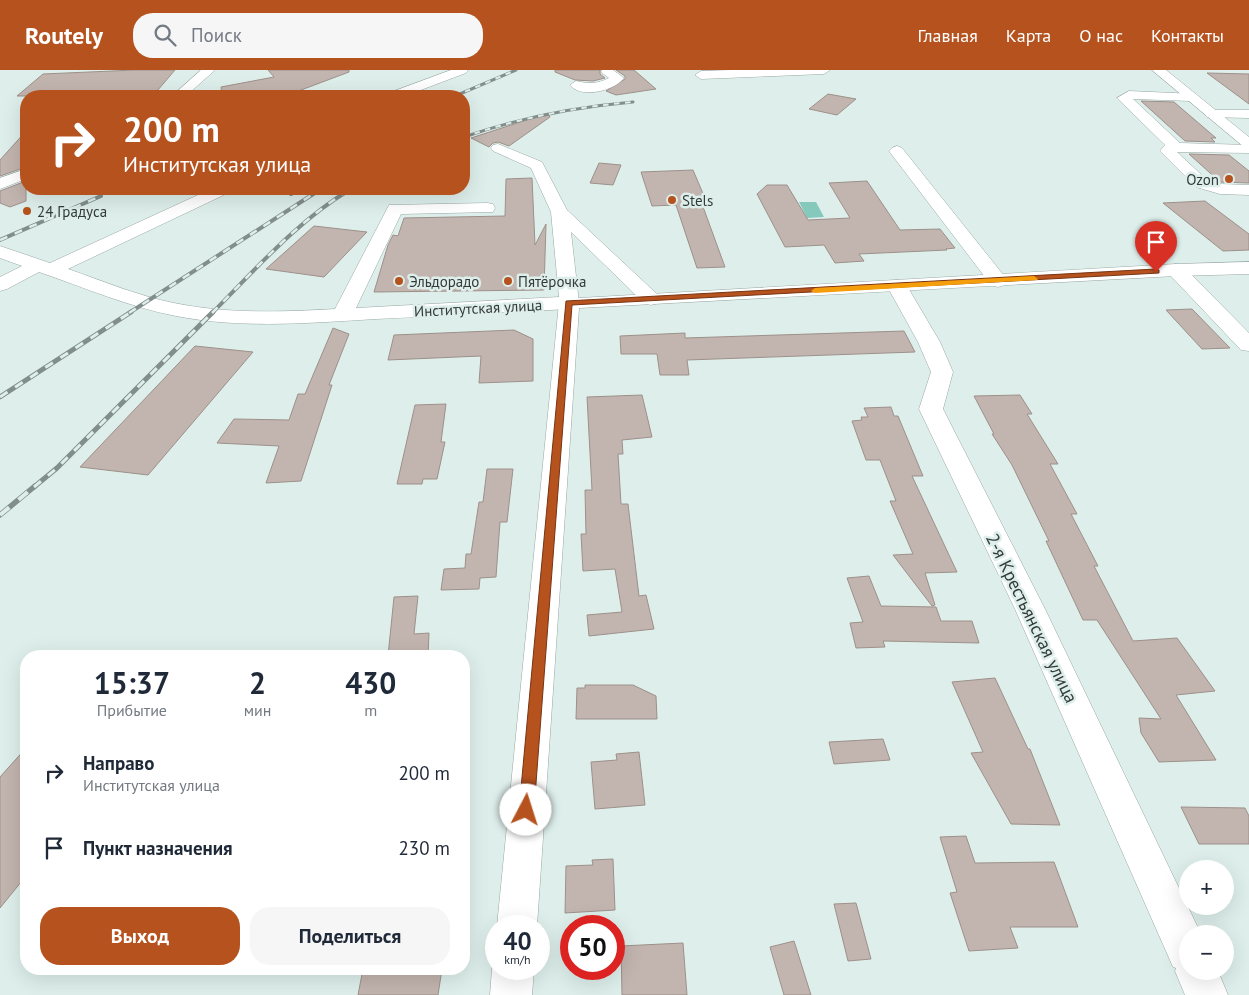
<!DOCTYPE html>
<html lang="ru">
<meta charset="utf-8">
<style>
body{margin:0;font-family:"PT Sans",sans-serif;background:#f6f6f7;color:#1f2937;height:100vh;display:flex;flex-direction:column;font-size:19px;white-space:nowrap}
*{box-sizing:border-box;margin:0}
p{font-size:16px;color:#747a83}
.icon{flex:none;width:28px;height:28px;fill:none;stroke:currentColor;stroke-width:2;stroke-linecap:round;stroke-linejoin:round}
.map{position:relative;flex:1;overflow:hidden}
.drawer{position:absolute;left:20px;top:580px;width:450px;height:325px;display:flex;flex-direction:column;background:#fff;border-radius:20px;box-shadow:0 5px 20px #0002}
.drawer>*{flex:none}
.banner{position:absolute;left:20px;top:20px;width:450px;height:105px;border-radius:20px;box-shadow:0 5px 20px #0002;background:#b6521e;color:#fff;overflow:hidden}
.tools{position:absolute;left:1179px;top:790px;display:grid;gap:10px}
.tools a{display:grid;place-items:center;width:55px;height:55px;border-radius:50%;background:#fff;box-shadow:0 5px 20px #0002;font-size:25px}
.speed{position:absolute;left:485px;top:845px;display:flex;gap:10px;font-size:25px;font-weight:700;text-align:center}
.speed>*{display:grid;place-content:center;width:65px;height:65px;border-radius:50%;background:#fff;box-shadow:0 5px 20px #0002;line-height:1}
.speed small{font-size:12px;font-weight:400}
.speed .limit{border:8px solid #d22;background:#fff;color:#111}
.pin{position:absolute;display:grid;place-items:center;width:42px;height:42px;color:#fff;margin:-51px -21px;border-radius:50% 50% 50% 0;rotate:-45deg;box-shadow:0 0 5px #0007}
.pin .icon{rotate:45deg}
.me{position:absolute;width:55px;margin:-28px;rotate:5deg;stroke-linejoin:round;filter:drop-shadow(0 0 4px #0008)}
.turn{display:flex;align-items:center;gap:18px;height:105px;padding:0 20px;font-size:22px}
.turn .icon{width:65px;height:65px;stroke-width:2.5}
.turn b{display:block;font-size:35px;line-height:42px}
.eta{display:flex;justify-content:space-evenly;align-items:center;height:85px;text-align:center}
.eta b{font-size:30px;font-weight:800;line-height:35px}
.button{display:flex;gap:10px;margin-top:auto;padding:10px 20px}
.button a{flex:1;height:58px;border-radius:20px;background:#b6521e;color:#fff;font-size:20px;font-weight:800;line-height:58px;text-align:center}
.button a+a{background:#f6f6f7;color:#1f2937}
ul{padding:0;list-style:none}
li{display:flex;align-items:center;gap:15px;height:75px;padding:0 20px}
li div{flex:1}
li b{display:block;font-size:19px}
li em{font-style:normal}
header{display:flex;align-items:center;gap:30px;box-sizing:border-box;height:70px;padding:0 25px;background:#b6521e;color:#fff}
header strong{font-size:24px}
nav{display:flex;gap:28px;margin-inline-start:auto;font-size:18px}
.search{width:350px;height:45px;background:#f6f6f7;display:flex;align-items:center;gap:12px;box-sizing:border-box;padding:0 18px;border-radius:20px;color:#747a83;font-size:19px}
.map>svg:first-child{display:block}
.green{fill:#85c9bc}
.building{fill:#c2b4ae;stroke:#9d908a}
.lines{fill:none;stroke-linecap:round;stroke-linejoin:round}
.minor-casing{stroke:#98a7a4;stroke-width:1}
.major-casing{stroke:#98a7a4;stroke-width:1}
.minor{fill:#fff;fill-rule:evenodd}
.major{fill:#fff;fill-rule:evenodd}
.rail-far3-casing{stroke:#828e8b;stroke-width:3}
.rail-far2-casing{stroke:#828e8b;stroke-width:4}
.rail-far1-casing{stroke:#828e8b;stroke-width:5}
.rail-casing{stroke:#828e8b;stroke-width:5.5}
.rail-far3{stroke:#deefeb;stroke-width:2;stroke-dasharray:5.5;stroke-linecap:butt}
.rail-far2{stroke:#deefeb;stroke-width:2.5;stroke-dasharray:8;stroke-linecap:butt}
.rail-far1{stroke:#deefeb;stroke-width:3;stroke-dasharray:9;stroke-linecap:butt}
.rail{stroke:#deefeb;stroke-width:4;stroke-dasharray:12;stroke-linecap:butt}
.route{fill:#b6521e;stroke:#763514}
.slow{fill:#f59e0b}
.poi-dot{fill:#b6521e;stroke:#deefeb;stroke-width:2}
.labels{text-anchor:middle;dominant-baseline:central;stroke-width:5;stroke-linejoin:round;paint-order:stroke}
.far-poi-label{font-size:15px;fill:#333a38;stroke:#deefeb;text-anchor:start}
.far-street-label{font-size:15px;fill:#333a38;stroke:#deefeb}
.street-label{font-size:18px;fill:#333a38;stroke:#deefeb}
</style>
<header>
<strong>Routely</strong>
<div class="search"><svg class="icon" aria-label="search" viewBox="0 0 24 24"><circle cx="10" cy="10" r="6"/><path d="M15 15l6 6"/></svg>Поиск</div>
<nav><a>Главная</a><a>Карта</a><a>О нас</a><a>Контакты</a></nav>
</header>
<div class="map">
<svg width="1249" height="925" viewBox="0 0 1249 925">
<rect width="100%" height="100%" fill="#deefeb"/>
<!-- green -->
<polygon class="green" points="799,132 816,132 824,147 807,148"/>
<!-- building -->
<g class="building">
<polygon points="135,0 175,0 157,21 144,21 140,26 17,26 43,4"/>
<polygon points="268,0 349,0 349,2 285,26 222,26 221,17 274,7"/>
<polygon points="555,0 600,0 600,4 605,8 593,11 575,10 555,2"/>
<polygon points="616,0 634,0 656,19 616,25 606,21 625,9 625,6"/>
<polygon points="1207,3 1249,4 1249,34"/>
<polygon points="828,24 856,29 837,45 809,39"/>
<polygon points="1141,31 1174,32 1216,68 1211,68 1215,72 1185,71"/>
<polygon points="548,43 550,47 509,76 498,72 493,73 489,77 471,68"/>
<polygon points="26,61 26,97 0,106 0,90"/>
<polygon points="1189,84 1229,85 1249,101 1249,113 1220,112"/>
<polygon points="599,93 621,95 613,115 590,113"/>
<polygon points="693,100 707,133 702,134 725,197 697,198 676,135 652,136 641,102"/>
<polygon points="532,108 535,175 546,154 544,220 374,222 388,175 393,165 398,166 404,148 505,146 506,109"/>
<polygon points="26,111 26,131 10,137 0,133 0,121"/>
<polygon points="867,111 900,160 940,159 955,178 946,179 947,180 859,184 864,191 835,193 824,175 785,177 757,124 767,115 787,115 808,150 850,148 829,113"/>
<polygon points="1205,131 1249,164 1249,180 1223,181 1163,133"/>
<polygon points="314,156 367,162 324,207 266,199"/>
<polygon points="1192,239 1230,278 1202,279 1166,240"/>
<polygon points="333,258 349,264 329,315 332,315 301,411 266,413 279,376 217,373 234,349 289,350 298,324 305,324"/>
<polygon points="514,260 533,269 533,311 479,313 481,286 388,290 394,265"/>
<polygon points="904,261 915,282 687,290 689,305 660,305 657,284 621,284 620,266 685,263 685,268"/>
<polygon points="195,276 253,282 148,405 80,397"/>
<polygon points="642,325 652,367 622,370 623,384 618,384 621,434 628,434 639,526 646,525 654,559 589,566 587,545 622,542 615,499 583,501 581,464 586,464 585,420 592,420 587,327"/>
<polygon points="1020,325 1032,344 1027,344 1058,394 1050,394 1077,444 1071,444 1098,496 1094,496 1133,571 1177,568 1215,621 1176,625 1216,690 1159,692 1141,663 1139,648 1161,649 1097,550 1083,550 1046,471 1049,471 1012,395 992,364 994,364 974,326"/>
<polygon points="446,334 441,372 445,372 437,409 423,409 422,414 397,414 415,335"/>
<polygon points="891,337 894,346 898,346 923,406 912,406 957,502 925,503 935,535 932,536 893,485 913,484 890,431 896,431 880,390 866,390 852,351 862,350 861,347 868,347 864,338"/>
<polygon points="487,399 513,399 507,452 500,452 496,507 480,508 479,519 441,520 444,499 465,498 466,484 471,484 479,432 483,432"/>
<polygon points="869,506 881,536 936,537 941,551 972,551 979,573 883,571 885,577 856,578 850,553 863,552 847,508"/>
<polygon points="418,526 414,564 429,563 428,586 388,586 394,527"/>
<polygon points="995,608 1028,679 1030,679 1060,755 1011,754 971,683 983,682 952,612"/>
<polygon points="585,615 633,615 656,626 657,649 576,649 577,618 585,618"/>
<polygon points="883,669 890,690 834,694 829,672"/>
<polygon points="26,678 26,806 0,838 0,707"/>
<polygon points="639,682 645,735 595,739 591,692 617,690 616,684"/>
<polygon points="1181,737 1245,738 1249,746 1249,774 1199,774"/>
<polygon points="966,766 975,793 1054,792 1078,857 1010,857 1018,878 969,881 950,823 957,822 940,767"/>
<polygon points="613,789 615,840 565,843 566,796 593,795 592,790"/>
<polygon points="856,833 871,889 848,891 834,834"/>
<polygon points="794,871 811,925 784,925 770,877"/>
<polygon points="683,873 687,925 622,925 621,876"/>
<polygon points="363,899 442,899 438,925 358,925"/>
</g>
<g class="lines">
<!-- minor casing -->
<g class="minor-casing">
<g id="minor">
<polygon points="201,0 215,0 186,26 172,26"/>
<polygon points="451,0 468,0 466,3 405,26 387,26 389,23"/>
<path d="M602,0H613L624,8C614,21 581,29 570,15L576,11C589,14 597,14 609,8L601,2Z"/>
<polygon points="732,0 830,0 824,4 701,9 695,5 701,1"/>
<polygon points="1129,21 1196,24 1198,27 1191,31 1133,29 1180,73 1249,75 1249,83 1177,82 1208,111 1221,114 1249,115 1249,125 1220,124 1196,117 1160,81 1165,75 1117,28"/>
<polygon points="1212,40 1249,40 1249,48 1207,47 1205,44 1207,41"/>
<path d="M498,74L542,92L567,140L658,225L661,229L658,233L651,235L644,233L571,162L579,233L576,237L569,239C505,242 440,246 376,249C309,253 242,259 176,246C129,237 83,217 39,202L7,219L0,221V207L22,196L0,188V176L50,193L211,119H232L230,122L68,199C103,211 138,226 174,233C227,244 281,242 335,239L389,135L487,133L493,134L495,138L493,142L401,144L356,238L559,227L551,142L531,98L493,81L491,78L493,75Z"/>
<polygon points="897,76 902,78 1005,207 1008,211 1005,215 998,217 991,215 889,81 892,78"/>
<polygon points="26,99 26,109 0,119 0,108"/>
<polygon points="1176,194 1183,196 1249,263 1249,281 1241,280 1169,204 1167,200 1169,196"/>
<polygon points="897,210 904,212 907,216 940,272 953,302 943,339 1045,539 1201,864 1188,864 1188,901 1218,901 1228,925 1185,925 1175,901 1176,898 1173,897 1015,539 919,339 931,302 918,272 887,216 890,212"/>
</g>
</g>
<!-- major casing -->
<g class="major-casing">
<g id="major">
<polygon points="1152,0 1166,0 1249,67 1249,78 1244,77"/>
<polygon points="1249,192 1249,204 1176,206 579,238 537,856 497,856 559,233 562,229 1176,194"/>
<polygon points="496,889 496,899 534,899 532,925 490,925 492,899"/>
</g>
</g>
<!-- minor -->
<use href="#minor" class="minor"/>
<!-- major -->
<use href="#major" class="major"/>
<!-- rail-far3 casing -->
<g class="rail-far3-casing">
<g id="rail-far3">
<polyline points="455,26 516,0"/>
<path d="M464,67C519,48 575,37 633,32"/>
</g>
</g>
<!-- rail-far2 casing -->
<g class="rail-far2-casing">
<g id="rail-far2">
<polyline points="291,124 298,119"/>
<polyline points="0,170 101,126"/>
<polyline points="129,243 321,119"/>
<path d="M212,243C256,199 297,151 351,119"/>
</g>
</g>
<!-- rail-far1 casing -->
<g class="rail-far1-casing">
<g id="rail-far1">
<polyline points="0,327 131,242"/>
<polyline points="34,417 57,398 213,242"/>
</g>
</g>
<!-- rail casing -->
<g class="rail-casing">
<polyline id="rail" points="0,445 35,416"/>
</g>
<!-- rail-far3 -->
<use href="#rail-far3" class="rail-far3"/>
<!-- rail-far2 -->
<use href="#rail-far2" class="rail-far2"/>
<!-- rail-far1 -->
<use href="#rail-far1" class="rail-far1"/>
<!-- rail -->
<use href="#rail" class="rail"/>
</g>
<!-- route -->
<polygon class="route" points="1156,199 1159,200 1159,203 572,235 534,740 532,745 526,747 521,745 519,740 566,231"/>
<!-- slow -->
<polygon class="slow" points="1034,206 1038,209 1037,210 815,223 811,221 815,218"/>
<!-- markers -->
<g class="poi-dot">
<circle cx="1229" cy="109" r="5"/>
<circle cx="672" cy="130" r="5"/>
<circle cx="27" cy="141" r="5"/>
<circle cx="399" cy="211" r="5"/>
<circle cx="508" cy="211" r="5"/>
</g>
<g class="labels">
<!-- far-poi labels -->
<g class="far-poi-label">
<text x="1219" y="109" text-anchor="end">Ozon</text>
<text x="682" y="130">Stels</text>
<text x="37" y="141">24 Градуса</text>
<text x="409" y="211">Эльдорадо</text>
<text x="518" y="211">Пятёрочка</text>
</g>
<!-- far-street labels -->
<g class="far-street-label">
<text transform="translate(478 238) rotate(-3)">Институтская улица</text>
</g>
<!-- street labels -->
<g class="street-label">
<text transform="translate(1032 548) rotate(64)">2-я Крестьянская улица</text>
</g>
</g>
</svg>
<div class="tools">
<a>+</a>
<a>−</a>
</div>
<div class="speed"><div>40<small>km/h</small></div><div class="limit">50</div></div>
<div class="pin" style="left:1156px;top:202px;background:#d93025"><svg class="icon" aria-label="arrive" viewBox="0 0 24 24"><path d="M6 21V4h12l-3 4 3 4H6"/></svg></div>
<svg class="me" style="left:526px;top:740px" viewBox="-20 -20 40 40"><circle r="19" fill="#fff"/><path d="M0-13L10 11 0 6-10 11z" fill="#b6521e"/></svg>
<div class="banner">
<div class="turn"><svg class="icon" aria-label="right" viewBox="0 0 24 24"><path d="M7 20v-9h11M14 6l5 5-5 5"/></svg><div><b>200 m</b>Институтская улица</div></div>
</div>
<section class="drawer">
<div class="eta">
<div><b>15:37</b><p>Прибытие</p></div>
<div><b>2</b><p>мин</p></div>
<div><b>430</b><p>m</p></div>
</div>
<ul>
<li><svg class="icon" aria-label="right" viewBox="0 0 24 24"><path d="M7 20v-9h11M14 6l5 5-5 5"/></svg><div><b>Направо</b><p>Институтская улица</p></div><em>200 m</em></li>
<li><svg class="icon" aria-label="arrive" viewBox="0 0 24 24"><path d="M6 21V4h12l-3 4 3 4H6"/></svg><div><b>Пункт назначения</b></div><em>230 m</em></li>
</ul>
<div class="button"><a>Выход</a><a>Поделиться</a></div>
</section>
</div>
